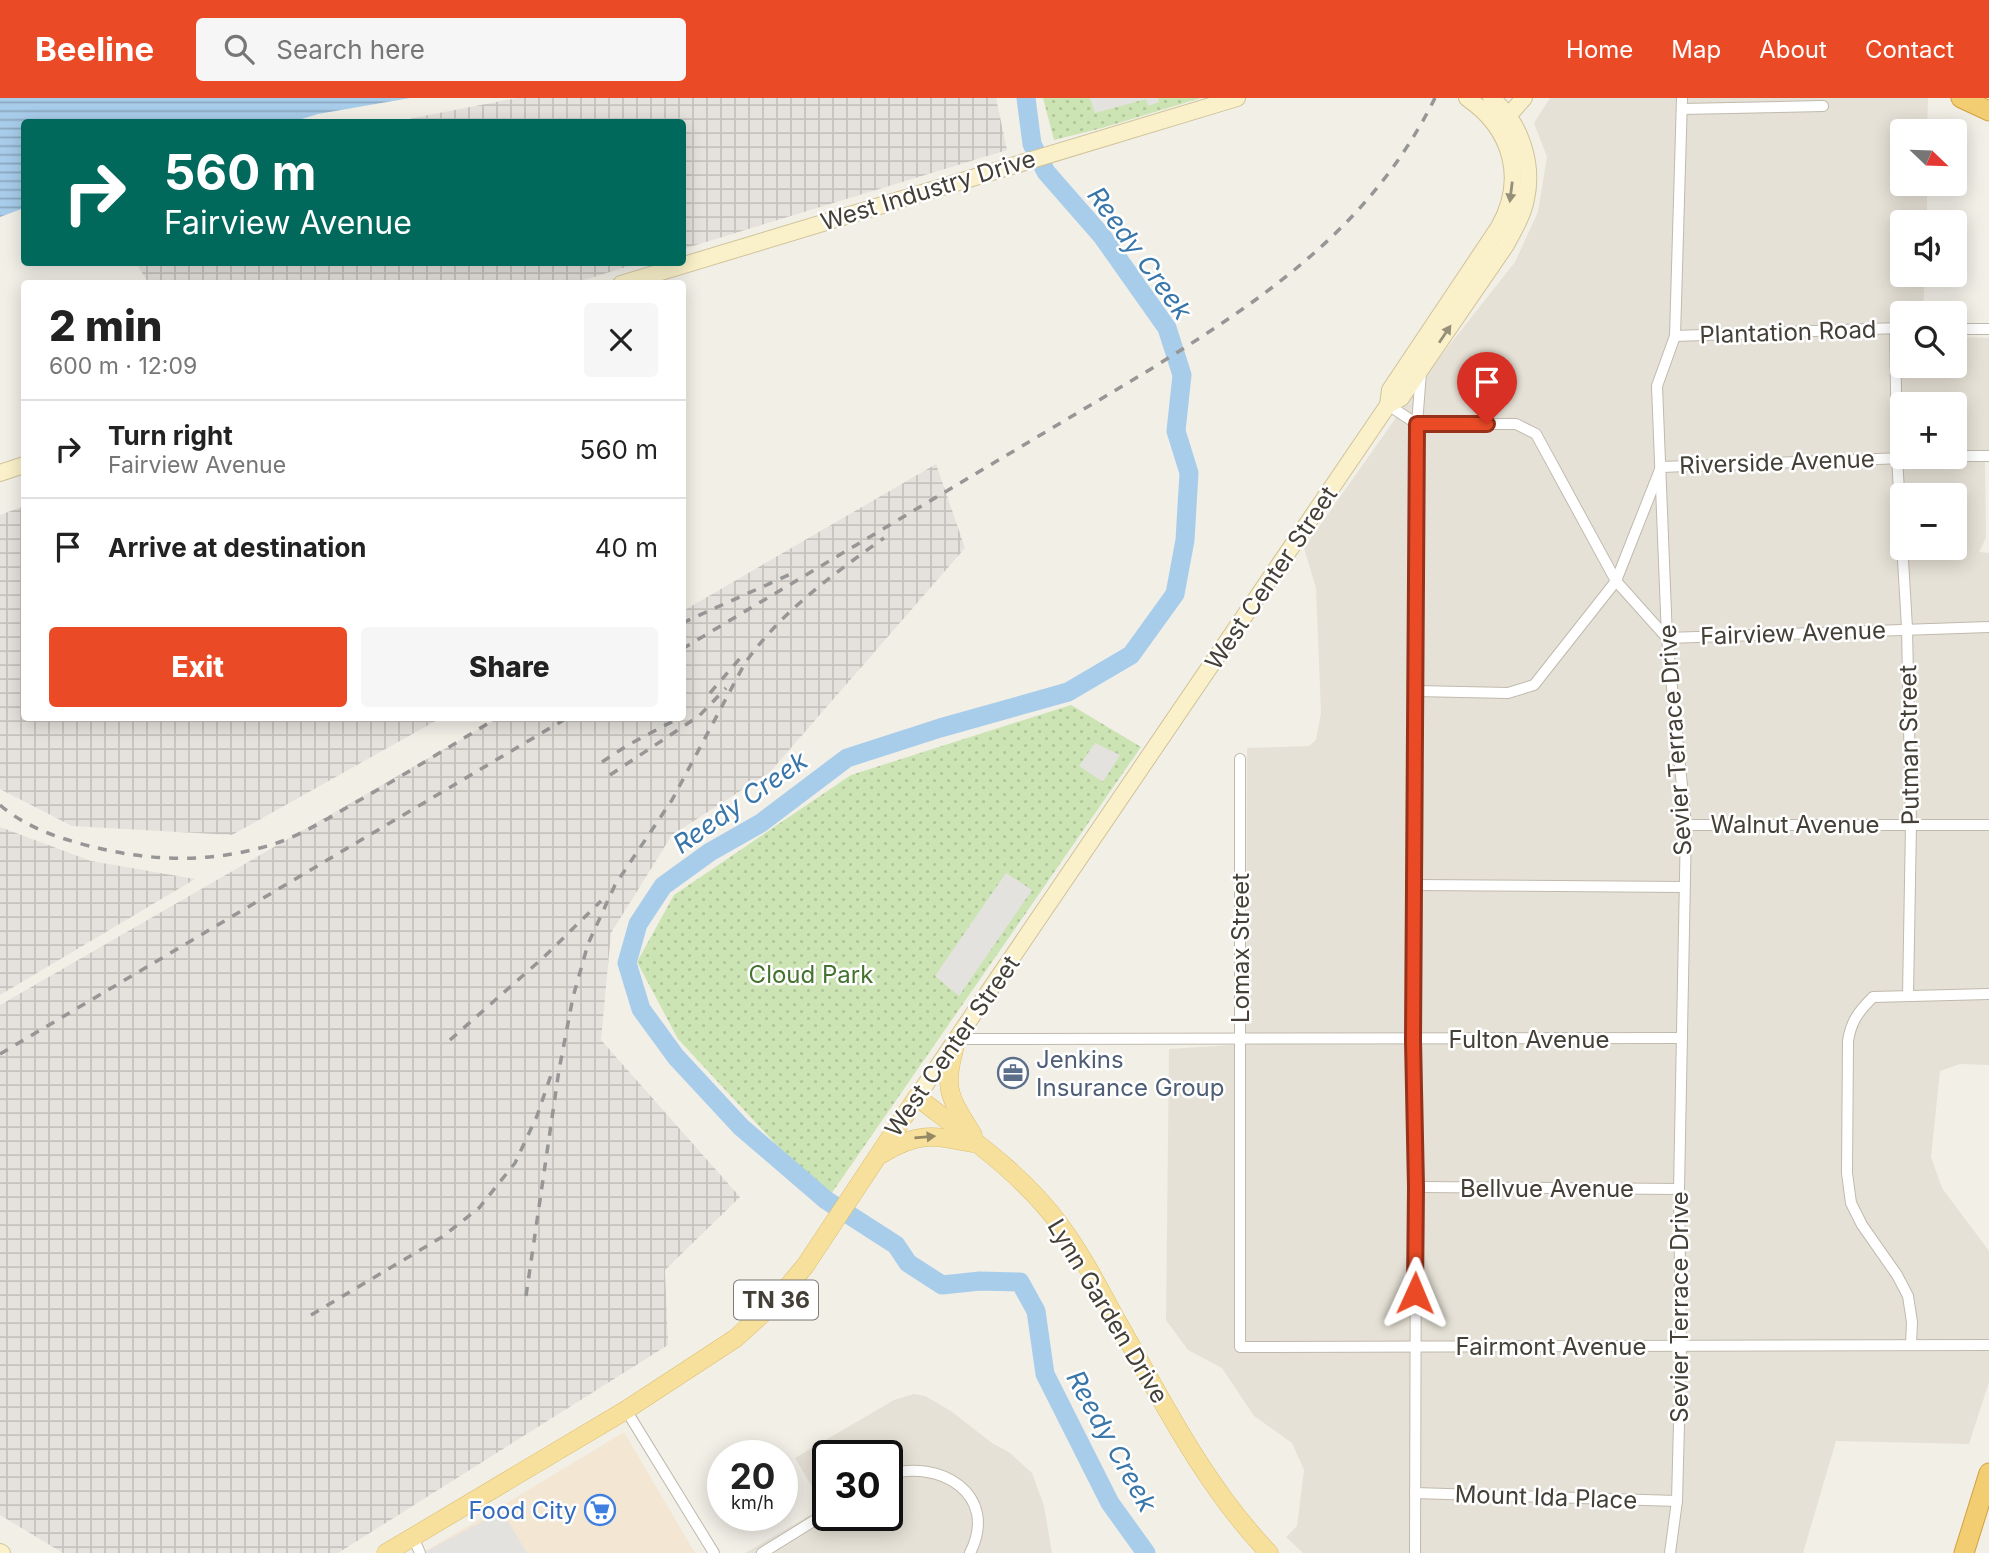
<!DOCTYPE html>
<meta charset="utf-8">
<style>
body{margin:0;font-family:Inter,sans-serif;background:#f6f6f6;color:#222;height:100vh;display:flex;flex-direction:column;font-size:26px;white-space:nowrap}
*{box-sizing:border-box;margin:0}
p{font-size:23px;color:#767676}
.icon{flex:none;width:38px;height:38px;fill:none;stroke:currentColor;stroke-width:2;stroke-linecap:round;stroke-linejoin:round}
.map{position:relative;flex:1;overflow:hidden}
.details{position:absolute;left:21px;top:182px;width:665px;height:441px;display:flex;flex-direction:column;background:#fff;border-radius:7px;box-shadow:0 4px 18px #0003}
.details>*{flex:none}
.guide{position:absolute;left:21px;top:21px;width:665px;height:147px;border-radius:7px;box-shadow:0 4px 18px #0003;background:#00695c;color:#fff;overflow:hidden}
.needle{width:46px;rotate:113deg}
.fabs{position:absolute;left:1890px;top:21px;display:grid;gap:14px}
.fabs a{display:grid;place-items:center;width:77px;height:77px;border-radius:7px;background:#fff;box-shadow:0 4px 18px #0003;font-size:35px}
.speed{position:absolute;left:707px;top:1342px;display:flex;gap:14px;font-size:35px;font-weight:700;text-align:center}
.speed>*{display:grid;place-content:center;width:91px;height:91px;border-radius:50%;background:#fff;box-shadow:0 4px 18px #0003;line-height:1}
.speed small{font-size:18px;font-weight:400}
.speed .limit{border:4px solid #111;border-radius:10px;background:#fff;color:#111}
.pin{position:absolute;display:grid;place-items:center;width:60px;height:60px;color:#fff;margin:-72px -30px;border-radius:50% 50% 50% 0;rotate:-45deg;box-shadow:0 0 7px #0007}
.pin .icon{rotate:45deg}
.me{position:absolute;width:77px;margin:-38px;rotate:1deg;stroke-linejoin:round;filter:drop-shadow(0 0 5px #0008)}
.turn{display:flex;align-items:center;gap:24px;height:147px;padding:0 28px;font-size:32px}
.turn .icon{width:91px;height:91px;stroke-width:2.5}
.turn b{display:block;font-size:49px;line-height:60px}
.round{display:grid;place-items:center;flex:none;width:74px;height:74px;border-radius:7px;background:#f6f6f6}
.head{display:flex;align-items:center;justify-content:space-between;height:119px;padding:0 28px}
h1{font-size:42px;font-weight:800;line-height:52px}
.primary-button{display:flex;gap:14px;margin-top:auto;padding:14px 28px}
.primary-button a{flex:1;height:80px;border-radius:7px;background:#ea4b26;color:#fff;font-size:28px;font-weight:800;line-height:80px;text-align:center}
.primary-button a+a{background:#f6f6f6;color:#222}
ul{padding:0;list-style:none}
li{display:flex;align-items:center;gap:21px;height:98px;padding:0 28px;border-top:2px solid #e0e0e0}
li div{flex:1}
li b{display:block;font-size:26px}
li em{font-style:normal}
header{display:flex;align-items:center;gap:42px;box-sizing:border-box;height:98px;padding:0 35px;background:#ea4b26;color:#fff}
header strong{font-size:33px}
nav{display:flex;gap:38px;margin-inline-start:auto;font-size:24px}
.search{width:490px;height:63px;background:#f6f6f6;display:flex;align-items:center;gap:18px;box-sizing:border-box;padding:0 24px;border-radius:7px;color:#767676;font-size:26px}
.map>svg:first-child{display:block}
.residential{fill:#e6e1d6;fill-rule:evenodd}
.commercial{fill:#f3e7d4}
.industrial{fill:url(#industrial-grid)}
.green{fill:url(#green-dots)}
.parking{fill:#e4e2df}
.water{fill:url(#water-rules)}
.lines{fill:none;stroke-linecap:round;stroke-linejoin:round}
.river{stroke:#a8cdeb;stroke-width:19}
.street-casing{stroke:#c0baad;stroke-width:12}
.secondary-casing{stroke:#cfc39a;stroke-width:18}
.primary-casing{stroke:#dbbe6d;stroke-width:19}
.highway-casing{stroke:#d2a242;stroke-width:21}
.street{stroke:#fff;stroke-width:10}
.secondary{stroke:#faf0c9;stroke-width:16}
.primary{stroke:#f7e09c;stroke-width:18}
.highway{stroke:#f3cd71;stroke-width:19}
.rail{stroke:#969696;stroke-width:3.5;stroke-dasharray:9 9;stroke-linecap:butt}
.oneway{fill:#968f79}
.oneway2{fill:#958864}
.route-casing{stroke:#983119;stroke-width:18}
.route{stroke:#ea4b26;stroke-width:12}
.labels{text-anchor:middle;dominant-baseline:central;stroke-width:5;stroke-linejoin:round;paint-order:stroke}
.shield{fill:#fff;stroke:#7d7973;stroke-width:2}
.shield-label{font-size:23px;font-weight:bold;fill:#454037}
.street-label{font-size:24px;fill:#454037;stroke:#fff}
.park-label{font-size:24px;fill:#45722e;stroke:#fff}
.service-label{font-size:24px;fill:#4e5e75;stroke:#fff;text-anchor:start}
.shop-label{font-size:24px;fill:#366cbe;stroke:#fff;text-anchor:end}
.water-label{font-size:26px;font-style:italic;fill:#3875a9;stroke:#fff}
</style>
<header>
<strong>Beeline</strong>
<div class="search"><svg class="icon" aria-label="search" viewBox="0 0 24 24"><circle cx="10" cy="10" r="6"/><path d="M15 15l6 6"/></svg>Search here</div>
<nav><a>Home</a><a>Map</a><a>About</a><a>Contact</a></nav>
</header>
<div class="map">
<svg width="1989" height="1455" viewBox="0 0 1989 1455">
<defs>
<pattern id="industrial-grid" width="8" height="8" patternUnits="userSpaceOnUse" patternTransform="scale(1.75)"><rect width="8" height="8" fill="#e5e1dc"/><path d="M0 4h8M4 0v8" fill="none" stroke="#c6c2bd"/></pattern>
<pattern id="green-dots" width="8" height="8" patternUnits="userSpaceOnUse" patternTransform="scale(1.75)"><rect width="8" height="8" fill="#cce4b3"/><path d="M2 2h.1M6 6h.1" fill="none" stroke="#b1c59b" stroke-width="1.8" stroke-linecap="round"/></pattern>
<pattern id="water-rules" width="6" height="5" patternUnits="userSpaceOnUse" patternTransform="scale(1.75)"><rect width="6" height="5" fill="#a8cdeb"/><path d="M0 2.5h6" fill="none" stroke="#8ba8bf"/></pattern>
</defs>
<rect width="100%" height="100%" fill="#f2efe7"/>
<!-- residential -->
<g class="residential">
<path d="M1550,0H1928L1927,33H1902V86H1927V124H1902V177H1925L1923,215H1902V268H1955V239L1989,240V364H1985L1986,440L1979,454L1989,455V967L1960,966L1940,973L1931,1059L1942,1090L1989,1153V1284L1969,1346L1836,1343L1803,1455H1303L1286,1439L1297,1428L1304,1372L1292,1345L1254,1318L1222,1270L1188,1252L1166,1222L1169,951L1246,946L1247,650L1309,648L1316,642L1321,615L1316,490L1304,450L1429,273L1515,164L1538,114L1547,59L1534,25ZM1902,306H1955V359H1902ZM1902,397H1955V450H1902Z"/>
<path d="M914,1296L925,1298L951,1313L992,1345L1010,1355L1032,1375L1044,1408L1052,1455H745L824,1409L795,1360L894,1302ZM828,1358H887V1418H828Z"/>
</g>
<!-- commercial -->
<polygon class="commercial" points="624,1334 695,1455 422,1455 497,1411"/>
<!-- industrial -->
<g class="industrial">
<polygon points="517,0 996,0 1007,52 683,151 682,24 393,24"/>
<polygon points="136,165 639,165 571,186 149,186"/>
<polygon points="936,366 965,450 770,674 672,737 611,835 601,942 740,1099 665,1172 668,1247 338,1455 63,1455 0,1417 0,907 498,620 682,620 683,513"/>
<polygon points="24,408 24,620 441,620 232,737 72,728 0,691 0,417"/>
<polygon points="0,729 91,763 195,781 0,897"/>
</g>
<!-- green -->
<g class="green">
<polygon points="1043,0 1201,0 1102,30 1054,42"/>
<polygon points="1071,607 1141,649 829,1099 784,1055 678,941 637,864 674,797 851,677"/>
</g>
<!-- parking -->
<g class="parking">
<polygon points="1090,0 1158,0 1159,4 1148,8 1146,1 1095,15"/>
<polygon points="1095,645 1120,657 1103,684 1079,668"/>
<polygon points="1006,775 1032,792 959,898 935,878"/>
<polygon points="502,1413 527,1455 423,1455"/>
</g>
<!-- water -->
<polygon class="water" points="0,0 410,0 318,16 292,24 24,24 24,110 0,119"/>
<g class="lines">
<!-- river -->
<polyline class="river" points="1026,0 1032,46 1046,74 1102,138 1167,230 1182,277 1176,333 1189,375 1185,442 1175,496 1131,557 1068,594 940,630 847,660 761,725 710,754 663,788 638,826 627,865 641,911 676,959 741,1029 826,1102 896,1147 908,1165 942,1187 980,1183 1020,1184 1036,1213 1045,1276 1110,1405 1146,1455"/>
<!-- street casing -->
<g class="street-casing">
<g id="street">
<polyline points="1682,11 1823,8"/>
<polyline points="1895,230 1897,359 1907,530 1911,726 1908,897"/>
<polyline points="1955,231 1989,231"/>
<polyline points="1675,238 1899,230"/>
<polyline points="1388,307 1417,326"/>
<polyline points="1417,326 1516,326 1536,336 1616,483 1667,540 1989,529"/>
<polyline points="1955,358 1989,358"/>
<polyline points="1416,593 1508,595 1534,587 1616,483 1661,369 1930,359"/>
<polyline points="1240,661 1240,1249 1989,1247"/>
<polyline points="1686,727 1989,727"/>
<polyline points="1415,787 1684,789"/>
<polyline points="957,941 1681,940"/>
<polyline points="1416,1089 1679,1091"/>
<path d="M1911,1247L1912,1224L1908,1198L1897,1177L1862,1127L1851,1105L1847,1075L1848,943C1851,923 1859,913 1873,899L1989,896"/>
<polyline points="626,1312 714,1455"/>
<path d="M887,1377C939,1360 1000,1396 970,1455"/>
<polyline points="1415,1395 1677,1403"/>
<polyline points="413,1439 420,1455"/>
<polyline points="762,1455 828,1414"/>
<polyline points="1415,1455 1416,1089 1413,941 1417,326 1421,274"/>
<polyline points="1670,1455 1677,1403 1681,1248 1679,1091 1686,727 1667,540 1657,288 1675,238 1682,0"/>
</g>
</g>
<!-- secondary casing -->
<g class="secondary-casing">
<g id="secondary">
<polyline points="1502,25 1524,0"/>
<polyline points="621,186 1237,0"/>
<path d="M1388,307L1390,292L1499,129C1526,81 1512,31 1467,0"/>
<polyline points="0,375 24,367"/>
<path d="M917,999L1388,307L1401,300L1506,147C1514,132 1523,117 1526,101C1534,65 1520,23 1491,0"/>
<polyline points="0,1454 2,1455"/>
</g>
</g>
<!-- primary casing -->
<g class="primary-casing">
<g id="primary">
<path d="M957,941C943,991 947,995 973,1037"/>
<path d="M882,1056C917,1034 933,1037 972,1045"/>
<path d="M386,1455L626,1312L736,1240L772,1207L805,1168L917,999C967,1038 1022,1075 1060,1127C1080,1154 1096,1184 1112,1214C1159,1296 1202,1385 1269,1455"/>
</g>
</g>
<!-- highway casing -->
<g class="highway-casing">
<g id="highway">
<polyline points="1961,0 1989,13"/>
<polyline points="1964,1455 1989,1375"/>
</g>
</g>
<!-- street -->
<use href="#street" class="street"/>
<!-- secondary -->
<use href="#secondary" class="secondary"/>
<!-- primary -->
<use href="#primary" class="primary"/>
<!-- highway -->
<use href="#highway" class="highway"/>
<!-- rail -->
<g class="rail">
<polyline points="682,525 793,475"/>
<path d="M682,551L1146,274C1265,200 1370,130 1435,0"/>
<polyline points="710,595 742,558"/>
<polyline points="602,664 628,647 677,621"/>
<polyline points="610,677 699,618 726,590"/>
<path d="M0,707C27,731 67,743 102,751C155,763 207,764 260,750C293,742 322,724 351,707C401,679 449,649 497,620"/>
<polyline points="450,942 544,859 601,803"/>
<polyline points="0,956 567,620"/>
<path d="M526,1198L559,972L573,899L588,846L615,787L672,702L745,565C782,513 832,477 884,440"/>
<polyline points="311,1217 442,1139 479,1110 515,1065 537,1018 551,977"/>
</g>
</g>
<!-- one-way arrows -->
<defs><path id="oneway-solid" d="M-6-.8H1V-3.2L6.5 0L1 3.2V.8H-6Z" transform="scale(1.75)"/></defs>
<g class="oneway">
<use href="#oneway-solid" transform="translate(1511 94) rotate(97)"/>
<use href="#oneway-solid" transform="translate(1445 236) rotate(-56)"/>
</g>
<use class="oneway2" href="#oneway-solid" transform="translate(925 1039) rotate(-5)"/>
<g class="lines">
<!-- route casing -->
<g class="route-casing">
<polyline id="route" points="1415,1195 1416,1089 1413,942 1417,326 1487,326"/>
</g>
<!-- route -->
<use href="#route" class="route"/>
</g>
<!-- icons -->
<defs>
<g id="office-ring" transform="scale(1.575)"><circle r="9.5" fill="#fff" stroke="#5c6f8a" stroke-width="1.5"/><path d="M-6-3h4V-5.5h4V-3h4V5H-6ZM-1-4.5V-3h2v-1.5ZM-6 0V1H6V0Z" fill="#5c6f8a"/></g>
<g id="supermarket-ring" transform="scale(1.575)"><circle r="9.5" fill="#fff" stroke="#3f7fe0" stroke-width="1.5"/><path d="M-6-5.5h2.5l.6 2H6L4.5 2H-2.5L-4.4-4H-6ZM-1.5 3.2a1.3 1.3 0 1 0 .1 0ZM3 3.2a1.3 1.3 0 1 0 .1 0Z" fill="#3f7fe0"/></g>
</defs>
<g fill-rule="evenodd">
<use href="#office-ring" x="1013" y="975"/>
<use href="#supermarket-ring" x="600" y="1412"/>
</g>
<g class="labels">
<!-- shield labels -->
<rect class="shield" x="734" y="1182.5" width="84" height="39" rx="5"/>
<g class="shield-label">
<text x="776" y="1202">TN 36</text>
</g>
<!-- street labels -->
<g class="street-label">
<text transform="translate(928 92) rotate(-17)">West Industry Drive</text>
<text transform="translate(1788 234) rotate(-2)">Plantation Road</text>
<text transform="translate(1777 364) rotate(-2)">Riverside Avenue</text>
<text transform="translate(1271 480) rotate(-56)">West Center Street</text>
<text transform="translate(1793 535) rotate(-2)">Fairview Avenue</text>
<text transform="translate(1675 642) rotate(-94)">Sevier Terrace Drive</text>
<text transform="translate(1909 647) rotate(-91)">Putman Street</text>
<text x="1795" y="726">Walnut Avenue</text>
<text transform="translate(1240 850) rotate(-90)">Lomax Street</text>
<text x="1529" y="941">Fulton Avenue</text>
<text transform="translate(952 948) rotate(-55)">West Center Street</text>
<text x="1547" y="1090">Bellvue Avenue</text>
<text transform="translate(1679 1209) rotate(-90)">Sevier Terrace Drive</text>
<text transform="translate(1108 1213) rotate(59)">Lynn Garden Drive</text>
<text x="1551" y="1248">Fairmont Avenue</text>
<text transform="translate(1546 1399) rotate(2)">Mount Ida Place</text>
</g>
<!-- park labels -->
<g class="park-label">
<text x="811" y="876">Cloud Park</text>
</g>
<!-- service labels -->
<g class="service-label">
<text x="1036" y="961">Jenkins<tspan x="1036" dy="28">Insurance Group</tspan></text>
</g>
<!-- shop labels -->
<g class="shop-label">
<text x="577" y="1412">Food City</text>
</g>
<!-- water labels -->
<g class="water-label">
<text transform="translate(1140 155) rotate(54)">Reedy Creek</text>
<text transform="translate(740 704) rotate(-35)">Reedy Creek</text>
<text transform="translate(1112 1343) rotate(61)">Reedy Creek</text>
</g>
</g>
</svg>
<div class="fabs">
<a><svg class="needle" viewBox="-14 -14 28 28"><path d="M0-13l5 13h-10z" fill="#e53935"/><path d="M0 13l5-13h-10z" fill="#767676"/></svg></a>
<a><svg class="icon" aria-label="sound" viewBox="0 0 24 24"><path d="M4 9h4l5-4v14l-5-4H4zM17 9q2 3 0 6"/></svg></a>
<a><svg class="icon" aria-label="search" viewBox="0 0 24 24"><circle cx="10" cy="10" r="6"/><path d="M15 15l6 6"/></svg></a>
<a>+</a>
<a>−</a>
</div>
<div class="speed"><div>20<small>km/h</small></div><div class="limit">30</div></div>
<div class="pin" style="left:1487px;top:326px;background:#d93025"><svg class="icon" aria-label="arrive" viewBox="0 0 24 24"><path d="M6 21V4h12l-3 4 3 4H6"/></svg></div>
<svg class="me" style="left:1415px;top:1195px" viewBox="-20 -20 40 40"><path d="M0-17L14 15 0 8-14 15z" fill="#ea4b26" stroke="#fff" stroke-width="4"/></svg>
<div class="guide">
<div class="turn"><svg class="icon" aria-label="right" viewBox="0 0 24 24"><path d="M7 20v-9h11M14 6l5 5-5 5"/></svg><div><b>560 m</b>Fairview Avenue</div></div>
</div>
<section class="details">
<div class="head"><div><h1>2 min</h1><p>600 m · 12:09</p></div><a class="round"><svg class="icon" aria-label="close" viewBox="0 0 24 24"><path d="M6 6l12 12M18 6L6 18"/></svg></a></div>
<ul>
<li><svg class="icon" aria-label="right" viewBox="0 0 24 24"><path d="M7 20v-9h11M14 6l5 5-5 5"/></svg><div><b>Turn right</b><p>Fairview Avenue</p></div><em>560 m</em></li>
<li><svg class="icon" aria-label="arrive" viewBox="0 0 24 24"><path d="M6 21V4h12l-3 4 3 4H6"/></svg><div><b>Arrive at destination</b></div><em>40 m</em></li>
</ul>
<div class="primary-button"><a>Exit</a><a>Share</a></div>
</section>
</div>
